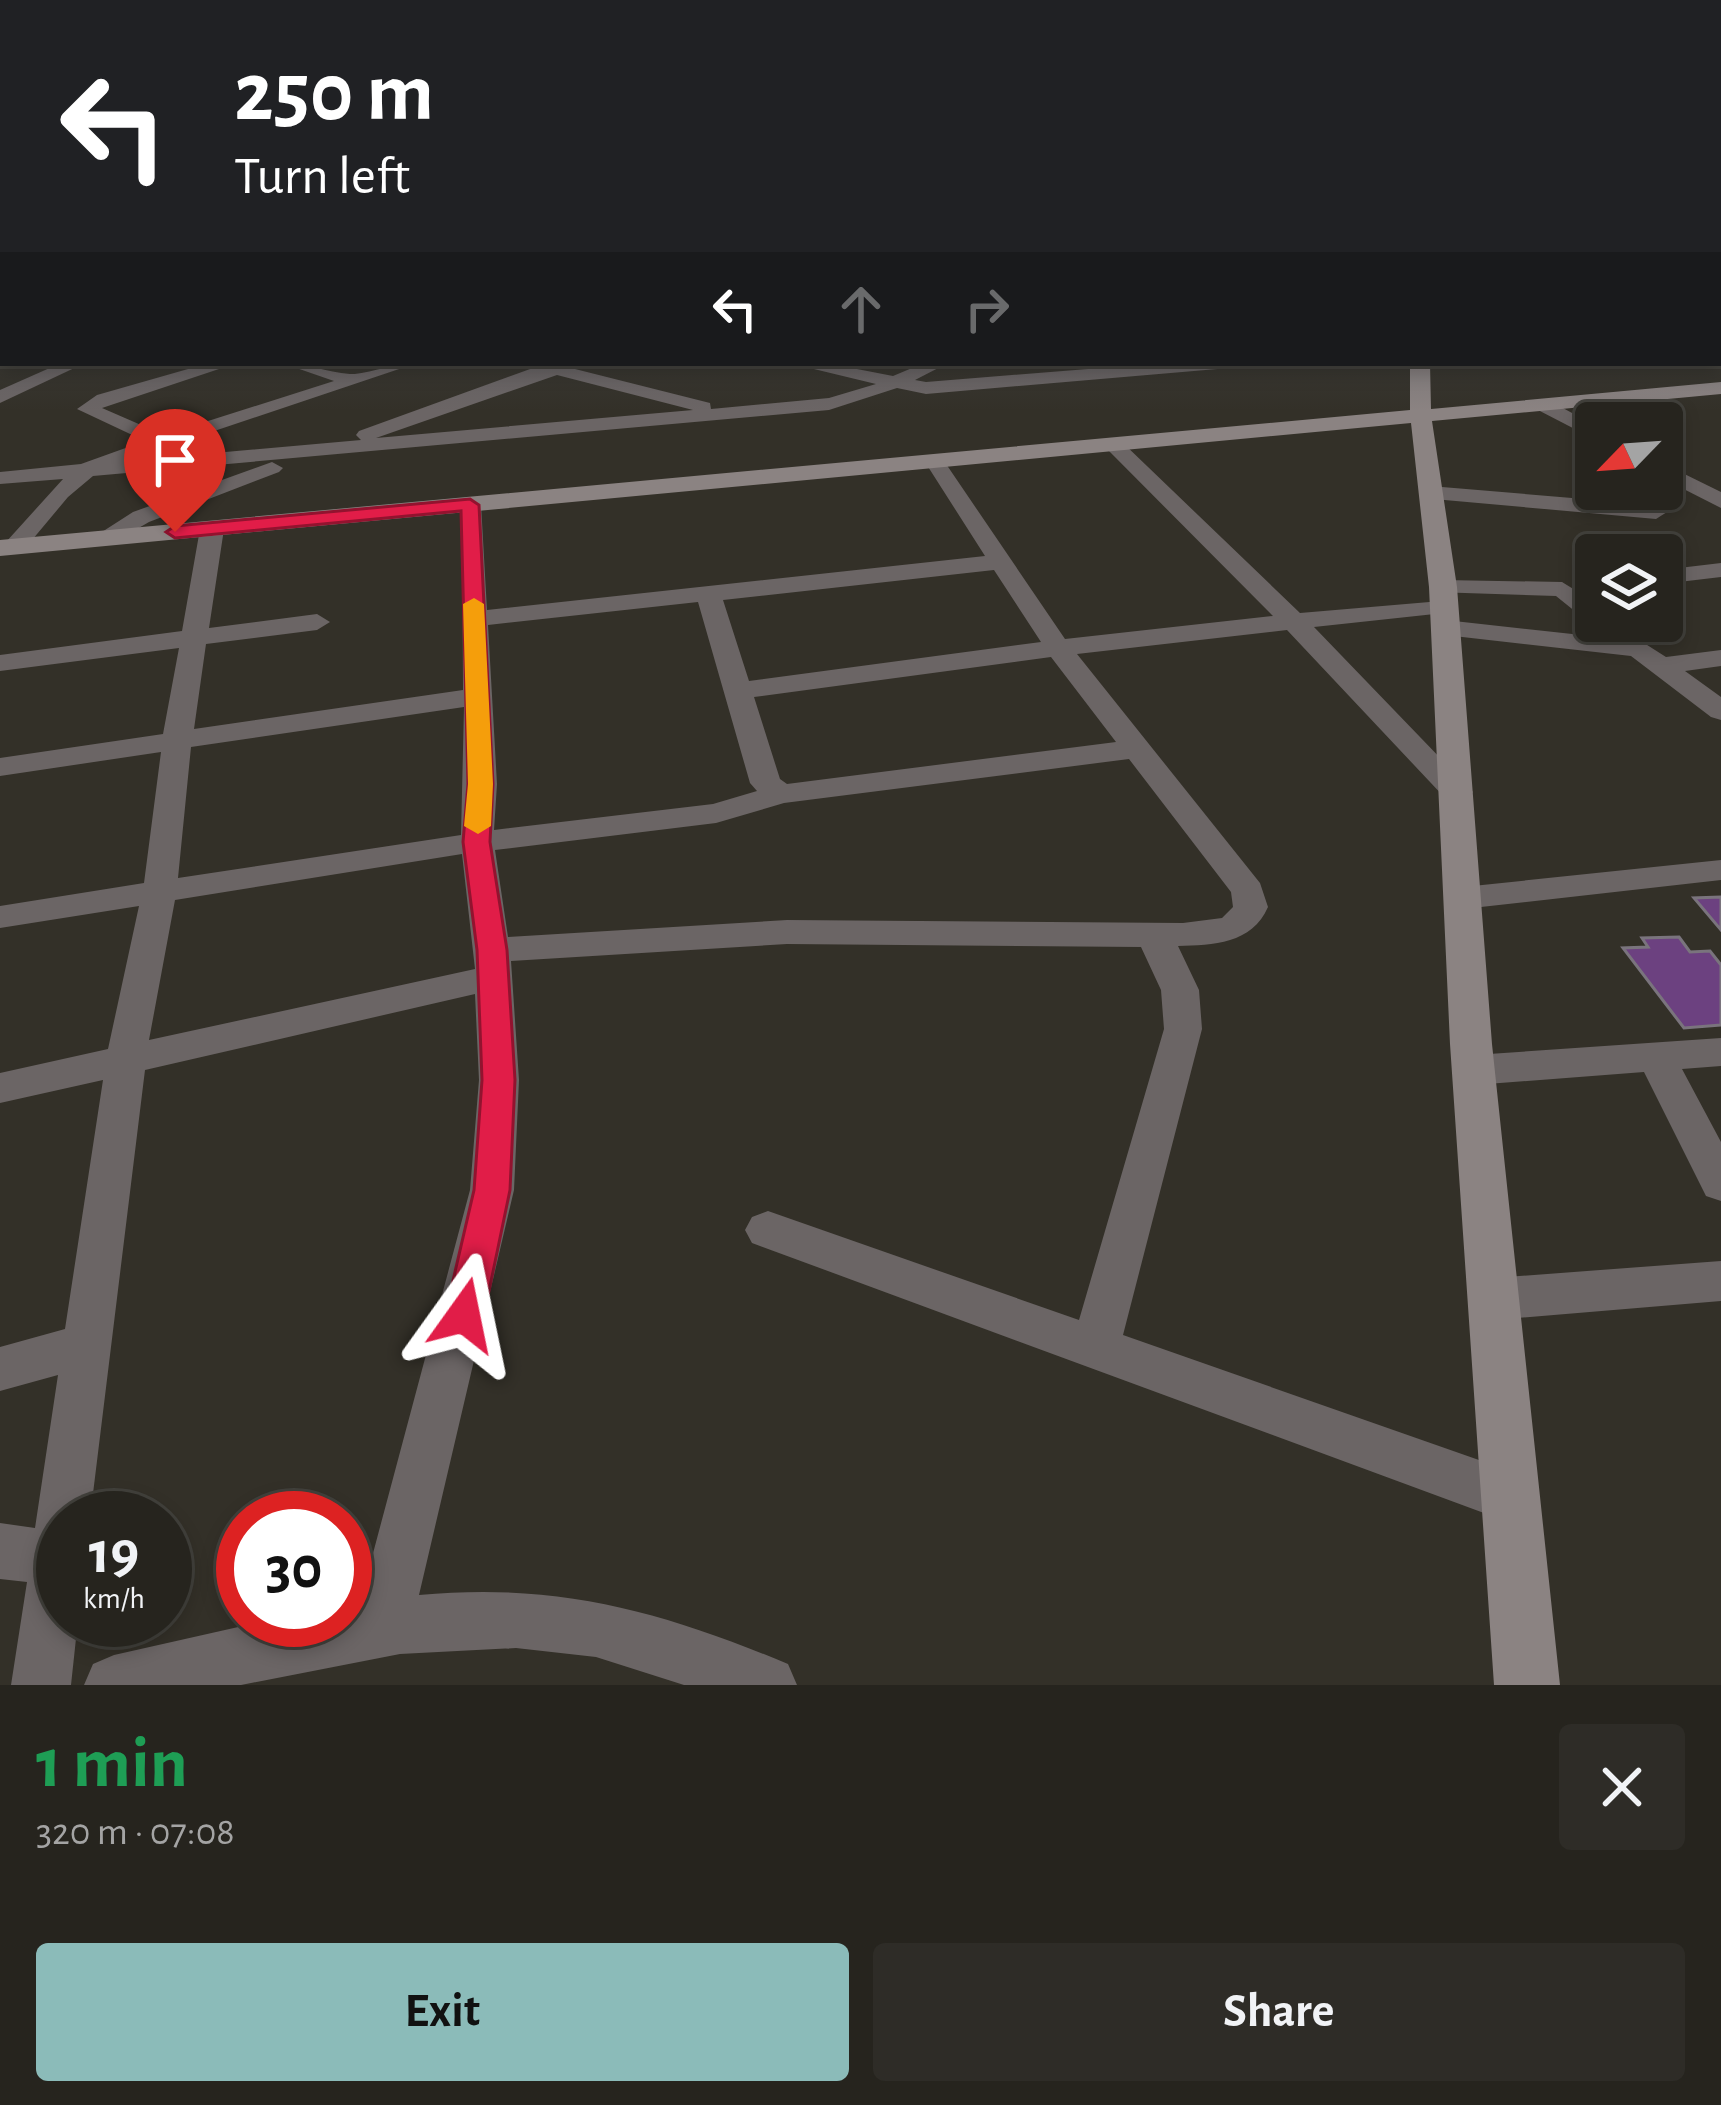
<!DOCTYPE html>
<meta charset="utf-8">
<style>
body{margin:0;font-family:"Alegreya Sans",sans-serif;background:#2e2c27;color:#f1f3f6;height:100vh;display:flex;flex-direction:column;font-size:45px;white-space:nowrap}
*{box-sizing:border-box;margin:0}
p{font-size:39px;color:#a4a4a4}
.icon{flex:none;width:66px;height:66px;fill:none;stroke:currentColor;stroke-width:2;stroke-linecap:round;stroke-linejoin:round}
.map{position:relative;height:1685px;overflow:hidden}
.sheet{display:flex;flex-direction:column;background:#26241e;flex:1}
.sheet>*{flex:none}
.top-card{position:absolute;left:0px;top:0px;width:1722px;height:366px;box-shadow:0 6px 18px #0003,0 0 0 3px #42413c;background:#202124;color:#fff;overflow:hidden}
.needle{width:78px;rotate:245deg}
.buttons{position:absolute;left:1575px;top:402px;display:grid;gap:24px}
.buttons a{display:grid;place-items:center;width:108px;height:108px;border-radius:12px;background:#26241e;box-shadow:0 6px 18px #0003,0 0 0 3px #42413c;font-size:60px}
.speed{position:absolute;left:36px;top:1491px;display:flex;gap:24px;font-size:60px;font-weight:700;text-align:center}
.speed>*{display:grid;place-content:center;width:156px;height:156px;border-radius:50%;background:#26241e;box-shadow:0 6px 18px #0003,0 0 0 3px #42413c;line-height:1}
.speed small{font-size:30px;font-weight:400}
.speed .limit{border:18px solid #d22;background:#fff;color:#111}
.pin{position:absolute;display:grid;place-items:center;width:102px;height:102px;color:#fff;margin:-123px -51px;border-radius:50% 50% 50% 0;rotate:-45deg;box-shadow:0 0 12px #0007}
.pin .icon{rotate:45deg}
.me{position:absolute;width:132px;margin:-66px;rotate:12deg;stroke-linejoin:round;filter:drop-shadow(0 0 9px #0008)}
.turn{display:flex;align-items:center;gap:42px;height:252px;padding:0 36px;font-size:54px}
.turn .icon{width:156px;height:156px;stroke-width:2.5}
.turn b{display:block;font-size:84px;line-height:102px}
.lanes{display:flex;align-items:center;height:114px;padding:0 36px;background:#0003;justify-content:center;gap:60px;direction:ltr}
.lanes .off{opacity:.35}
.round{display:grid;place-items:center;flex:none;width:126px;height:126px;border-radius:12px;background:#2e2c27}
.headline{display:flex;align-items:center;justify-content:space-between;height:204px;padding:0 36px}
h1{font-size:72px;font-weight:700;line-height:90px;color:#1e9e55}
.button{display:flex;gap:24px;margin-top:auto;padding:24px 36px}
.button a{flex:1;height:138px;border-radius:12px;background:#8bbbb9;color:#111;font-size:48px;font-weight:700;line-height:138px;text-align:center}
.button a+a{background:#2e2c27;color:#f1f3f6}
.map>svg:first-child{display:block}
.building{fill:#6c4180;stroke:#7a747d;stroke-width:3}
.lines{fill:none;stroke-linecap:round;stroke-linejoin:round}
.street{fill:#6b6565;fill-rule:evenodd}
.secondary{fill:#8b8382;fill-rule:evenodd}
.route{fill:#e11d48;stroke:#92132f;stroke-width:3}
.slow{fill:#f59e0b}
</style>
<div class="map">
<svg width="1721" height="1685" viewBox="0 0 1721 1685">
<rect width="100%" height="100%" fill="#333028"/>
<!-- building -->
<g class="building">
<polygon points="1721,897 1721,930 1694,898"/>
<polygon points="1679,937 1690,952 1710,951 1721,965 1721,1025 1684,1028 1623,948 1648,947 1642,938"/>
</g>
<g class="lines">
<!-- street -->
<g class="street">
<polygon points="3,193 3,201 0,202 0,194"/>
<polygon points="1719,193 1721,194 1721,203 1719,202"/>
<polygon points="3,227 3,235 0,236 0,228"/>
<rect x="1719" y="242" width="2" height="8"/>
<polygon points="1719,278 1721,279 1721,289 1719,288"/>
<rect x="0" y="297" width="3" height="10"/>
<rect x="1719" y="328" width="2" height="11"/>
<rect x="0" y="331" width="3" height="10"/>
<polygon points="61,363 85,363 0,403 0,390"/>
<path d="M209,363H237L102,408L164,435L334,381L282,363C306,363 326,372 350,374C365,375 394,363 417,363L125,461L361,440L356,435L359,431L544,364L584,363L575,369L710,403L711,409L829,398L876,384L789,363H826L893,376L924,363H948L915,380L926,382L1163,363H1238L1229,368L926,394L897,388L829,410L93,476L68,497L22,552H6V542L63,479L0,484V472L81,464L145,441L77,409L97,395ZM557,375L693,410L376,438Z"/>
<polygon points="1536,401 1550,401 1596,426 1596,440 1536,409"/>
<path d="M1115,440L1122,442L1300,613L1453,600L1457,605L1444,613L1314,627L1473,792L1468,799H1446L1287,630L1077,654L1260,883L1268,907C1252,944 1213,945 1178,946L1199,990L1202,1029L1123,1335L1530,1478L1538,1497L1530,1516L1511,1523L752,1243L745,1230L752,1217L768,1211L1079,1320L1164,1029L1161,990L1141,947L787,944L511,961L519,1080L514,1190L419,1595C557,1582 661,1611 788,1664L797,1685H684L596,1657L516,1648L400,1654L241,1685H84L93,1664L114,1655L269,1620H345V1605L360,1602L470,1190L479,1080L475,994L145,1070L90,1518H63V1620H78L71,1685H11L27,1582L0,1579V1523L35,1528L58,1375L0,1391V1347L65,1329L103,1080L0,1103V1073L108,1049L139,906L0,928V906L144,883L161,752L0,776V758L163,734L179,648L0,671V655L182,631L200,529L212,522L224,529L209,628L317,614L330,622L317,630L206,644L194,729L463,690L462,499H478L481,504L487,610L985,556L925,462L935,456L942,458L1065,639L1273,616L1108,450V442ZM994,570L1041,642L749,681L723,600ZM698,602L750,783L757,791L713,804L494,830L497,784L488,625ZM1051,657L1116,742L787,784L780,779L754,697ZM464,707L461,835L178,878L191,747ZM1129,759L1231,892L1233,907L1222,918L1183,923L787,920L508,937L495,850L716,823L784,803ZM462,854L475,969L149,1040L175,900Z"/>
<polygon points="272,462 283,468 279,472 149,522 111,544 95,544 91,539 133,512"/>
<polygon points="1662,463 1721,492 1721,508 1662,478"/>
<polygon points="1430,486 1656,505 1667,512 1656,519 1422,498 1419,493"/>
<polygon points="1721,563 1721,577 1662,584 1662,570"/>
<polygon points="1443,580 1562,582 1596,603 1596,621 1605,621 1587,621 1556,596 1434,592 1431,587 1434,582"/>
<polygon points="1445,620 1609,638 1622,629 1666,657 1721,650 1721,666 1685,671 1721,697 1721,720 1711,717 1631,656 1436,634 1432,628"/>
<polygon points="1721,860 1721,880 1463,909 1451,906 1446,898 1451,890 1463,887"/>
<polygon points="1721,1038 1721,1066 1682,1069 1721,1142 1721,1201 1706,1196 1644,1072 1474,1085 1460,1080 1454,1070 1460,1060 1474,1055"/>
<polygon points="1721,1261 1721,1301 1493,1320 1476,1313 1469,1299 1476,1285 1493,1278"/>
</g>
<!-- secondary -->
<polygon class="secondary" points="1410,363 1430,363 1431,409 1721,382 1721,394 1432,421 1457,587 1492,1044 1560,1685 1494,1685 1450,1044 1429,587 1411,423 0,556 0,540 1410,410"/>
</g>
<!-- sky -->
<linearGradient id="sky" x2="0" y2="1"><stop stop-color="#1c1a16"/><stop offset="0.43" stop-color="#4a4e53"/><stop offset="1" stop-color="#4a4e53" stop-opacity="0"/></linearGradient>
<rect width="1721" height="411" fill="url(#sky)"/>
<!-- route -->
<polygon class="route" points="470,499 479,505 493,784 490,842 507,950 515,1080 510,1190 484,1315 478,1327 464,1333 450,1327 445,1315 474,1190 482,1080 477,950 463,842 468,784 461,511 175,538 166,532 175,526"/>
<!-- slow -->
<polygon class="slow" points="474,598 484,604 493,784 491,826 478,834 464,826 468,784 463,604"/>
</svg>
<div class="buttons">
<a><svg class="needle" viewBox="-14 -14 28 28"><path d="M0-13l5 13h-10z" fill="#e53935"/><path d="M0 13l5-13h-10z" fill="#a4a4a4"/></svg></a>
<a><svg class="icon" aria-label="layers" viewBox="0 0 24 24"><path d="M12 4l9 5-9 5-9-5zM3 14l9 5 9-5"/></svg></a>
</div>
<div class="speed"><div>19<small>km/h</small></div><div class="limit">30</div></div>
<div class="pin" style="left:175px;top:532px;background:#d93025"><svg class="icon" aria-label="arrive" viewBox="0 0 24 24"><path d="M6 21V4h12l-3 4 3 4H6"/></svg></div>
<svg class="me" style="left:464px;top:1315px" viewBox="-20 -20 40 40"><path d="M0-17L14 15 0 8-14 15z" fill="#e11d48" stroke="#fff" stroke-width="4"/></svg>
<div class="top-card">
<div class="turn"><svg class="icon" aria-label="left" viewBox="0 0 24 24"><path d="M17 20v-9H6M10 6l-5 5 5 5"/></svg><div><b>250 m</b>Turn left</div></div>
<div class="lanes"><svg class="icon" aria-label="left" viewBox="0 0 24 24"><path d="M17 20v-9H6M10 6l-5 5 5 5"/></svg><svg class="icon off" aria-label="ahead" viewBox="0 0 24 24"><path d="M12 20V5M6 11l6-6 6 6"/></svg><svg class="icon off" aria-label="right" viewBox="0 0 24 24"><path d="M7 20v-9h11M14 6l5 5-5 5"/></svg></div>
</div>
</div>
<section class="sheet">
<div class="headline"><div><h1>1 min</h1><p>320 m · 07:08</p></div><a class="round"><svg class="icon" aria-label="close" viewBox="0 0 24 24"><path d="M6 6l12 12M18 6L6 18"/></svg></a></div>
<div class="button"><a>Exit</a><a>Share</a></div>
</section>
